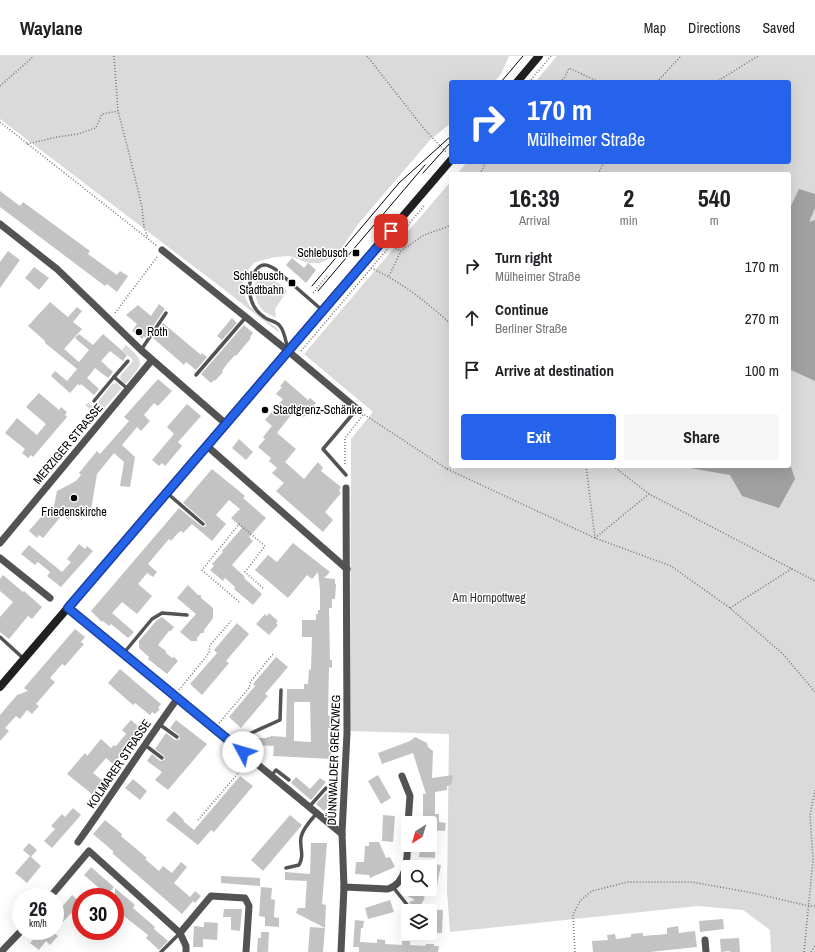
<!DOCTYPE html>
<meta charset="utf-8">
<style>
body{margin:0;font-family:"Archivo Narrow",sans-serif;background:#f6f6f6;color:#202124;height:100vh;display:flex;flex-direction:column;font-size:15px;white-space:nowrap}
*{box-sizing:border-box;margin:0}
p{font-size:13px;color:#757577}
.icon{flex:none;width:22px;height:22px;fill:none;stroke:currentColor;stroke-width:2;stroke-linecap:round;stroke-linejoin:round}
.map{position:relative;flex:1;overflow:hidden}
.sheet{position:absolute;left:449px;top:116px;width:342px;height:296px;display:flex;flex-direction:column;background:#fff;border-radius:4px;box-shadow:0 4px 16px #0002}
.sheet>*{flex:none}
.top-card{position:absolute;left:449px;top:24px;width:342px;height:84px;border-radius:4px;box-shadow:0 4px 16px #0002;background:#2563eb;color:#fff;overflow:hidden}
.needle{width:26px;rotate:217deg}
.fabs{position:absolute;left:401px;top:760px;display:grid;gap:8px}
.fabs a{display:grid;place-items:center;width:36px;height:36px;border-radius:4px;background:#fff;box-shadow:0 4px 16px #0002;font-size:20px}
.speed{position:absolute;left:12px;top:832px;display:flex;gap:8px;font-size:20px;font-weight:700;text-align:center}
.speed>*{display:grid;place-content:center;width:52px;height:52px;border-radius:50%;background:#fff;box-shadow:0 4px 16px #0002;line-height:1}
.speed small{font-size:10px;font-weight:400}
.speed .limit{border:6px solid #d22;background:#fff;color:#111}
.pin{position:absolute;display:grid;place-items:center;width:34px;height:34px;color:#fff;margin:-17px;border-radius:8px;box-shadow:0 2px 6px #0006}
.me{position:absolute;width:44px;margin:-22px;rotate:309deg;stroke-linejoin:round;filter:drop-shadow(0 0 3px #0008)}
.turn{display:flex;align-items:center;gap:14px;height:84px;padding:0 12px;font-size:18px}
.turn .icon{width:52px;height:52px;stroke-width:2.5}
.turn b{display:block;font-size:28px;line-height:34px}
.eta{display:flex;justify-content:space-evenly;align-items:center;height:68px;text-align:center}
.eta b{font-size:24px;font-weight:700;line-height:28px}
.primary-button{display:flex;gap:8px;margin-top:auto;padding:8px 12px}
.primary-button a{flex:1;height:46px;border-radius:4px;background:#2563eb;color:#fff;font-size:16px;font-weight:700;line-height:46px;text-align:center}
.primary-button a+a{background:#f6f6f6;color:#202124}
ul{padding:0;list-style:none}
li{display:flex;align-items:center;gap:12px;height:52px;padding:0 12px}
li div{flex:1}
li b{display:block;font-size:15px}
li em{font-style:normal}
header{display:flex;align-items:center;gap:24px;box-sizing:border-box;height:56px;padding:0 20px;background:#fff;border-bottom:1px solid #e0e0e0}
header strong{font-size:19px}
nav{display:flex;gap:22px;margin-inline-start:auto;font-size:14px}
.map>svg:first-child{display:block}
.green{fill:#dadada}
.water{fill:#a1a1a1}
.building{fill:#c3c3c3;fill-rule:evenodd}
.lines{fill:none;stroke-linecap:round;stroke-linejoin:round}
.path{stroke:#757575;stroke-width:1.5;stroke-dasharray:1 2;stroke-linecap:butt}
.lane{stroke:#535353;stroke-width:3.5}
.street{stroke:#535353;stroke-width:7}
.secondary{stroke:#202020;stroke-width:8}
.tram{stroke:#000;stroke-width:1}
.route-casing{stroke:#184099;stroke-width:10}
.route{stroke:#2563eb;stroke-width:7}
.poi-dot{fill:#000;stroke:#fff;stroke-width:1.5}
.labels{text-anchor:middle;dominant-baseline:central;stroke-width:3;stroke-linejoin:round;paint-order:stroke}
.poi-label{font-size:12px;fill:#000;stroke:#fff;text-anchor:end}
.street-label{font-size:12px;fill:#000;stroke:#fff}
.park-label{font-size:12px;fill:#313131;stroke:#fff}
</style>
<header>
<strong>Waylane</strong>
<nav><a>Map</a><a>Directions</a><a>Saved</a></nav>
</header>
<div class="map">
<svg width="815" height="896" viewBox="0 0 815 896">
<rect width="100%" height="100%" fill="#fff"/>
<!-- green -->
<g class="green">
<polygon points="0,0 509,0 501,18 494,26 451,26 451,67 430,84 359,167 336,200 320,207 309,207 289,200 276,201 259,205 254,207 248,214 243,227 245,241 249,249 257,257 278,273 278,276 226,235 0,63"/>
<polygon points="557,0 815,0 815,896 771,896 770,874 743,854 698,850 450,876 447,835 449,678 350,675 351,383 373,356 304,298 451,125 451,410 789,410 789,118 457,118 467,106 789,106 789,26 535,26"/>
<path d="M268,215L273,217L276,220L274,223L287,235L275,253L276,261C271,259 265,257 262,253C252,242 251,218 268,215Z"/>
<path d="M126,289C147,307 142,308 126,328L121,324L120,320L132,306L133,304L122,294Z"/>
<polygon points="117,327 122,332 97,360 85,349 88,347 94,351 112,328"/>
</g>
<!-- water -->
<g class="water">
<polygon points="799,133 815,138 815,152 809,166 815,164 815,325 789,313 789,154"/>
<polygon points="789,405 795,423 779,452 742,440 730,419 684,411 789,410"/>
</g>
<!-- building -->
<g class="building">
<polygon points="0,135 20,150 23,146 90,195 88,198 117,219 120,215 128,220 117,236 107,228 105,230 0,151"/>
<polygon points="8,195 20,204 0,232 0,206"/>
<polygon points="292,202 304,212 308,207 316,214 306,227 286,209"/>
<polygon points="34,211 49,222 39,234 25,222"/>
<polygon points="50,246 68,261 77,251 82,255 73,266 82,273 64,293 79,306 89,294 75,282 79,278 93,289 103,278 127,299 123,305 110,295 101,305 113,316 108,322 95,312 87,322 99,333 94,339 81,328 80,330 78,328 70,337 51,320 55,315 67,325 77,313 45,287 45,285 28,270"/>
<polygon points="159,248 165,253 145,282 144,280 142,283 132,275 137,268 126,259 138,249 151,260"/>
<polygon points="232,262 237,267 222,284 217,280"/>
<polygon points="163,267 201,299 202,297 207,301 196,314 186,306 184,309 153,282"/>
<polygon points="244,269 253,277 250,281 251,282 236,300 235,299 227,308 222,315 223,316 215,325 214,324 211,327 201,318"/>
<polygon points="158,323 172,335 158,350 154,347 144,359 150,365 141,375 137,371 122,389 135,401 130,431 120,430 124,406 114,397 97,418 91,454 67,463 63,458 43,482 39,479 37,482 29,475 46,455 52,460 57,435 76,425 81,419 79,417 97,395 100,398 129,365 124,361"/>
<polygon points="285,324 308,344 310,342 316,347 304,361 295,354 277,377 296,393 285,406 304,423 318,406 323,412 321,415 341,431 339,435 341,437 325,456 333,464 323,476 276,435 284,427 272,417 277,412 269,405 271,402 258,391 265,383 263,381 272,370 265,364 283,343 276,338 282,331 280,330"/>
<polygon points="39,337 59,354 61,351 67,356 65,359 67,361 33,401 31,399 28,402 22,397 25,393 5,377 17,362 37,379 46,368 26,351"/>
<polygon points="187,348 201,360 178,386 182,390 171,403 165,410 162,407 159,410 152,404 174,378 167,371"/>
<polygon points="239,383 253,396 246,404 232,392"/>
<polygon points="212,413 245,440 243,442 266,462 249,481 253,485 232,509 245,521 244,522 262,538 253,549 234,533 235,531 225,522 223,525 210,514 214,510 212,508 223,496 222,495 242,472 231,462 240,453 229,444 216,459 226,468 212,485 192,468 183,477 181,475 178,477 171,485 169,483 148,508 157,516 153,521 147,517 138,528 152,540 137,558 122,546 112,557 134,576 128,582 111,568 109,570 103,565 102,566 91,555 179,452 201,470 204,471 206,470 205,466 183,447"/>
<path d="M293,487L330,516L324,522L335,523V528H336L335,543H332V552H329L330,604H332V612L329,611L328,659L333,663V672H328V687H331V703L273,700L274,690L255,689V682H267V681H270L271,680L286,681L287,633H304V628H308L309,614L311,613L312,581H302V564H316V558H318V554H320V534L318,516L312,523L307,519L288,542L255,514L268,499L277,506ZM294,646H310L311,686L294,685Z"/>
<polygon points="79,488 85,493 87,490 93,495 61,531 47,520 50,516 38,506 35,509 21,498 29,489 62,516 71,506 67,503"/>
<polygon points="3,519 23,536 24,535 42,551 32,563 28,560 9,583 0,576 0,561 13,546 0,535 0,523"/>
<polygon points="188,529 198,539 201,539 201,542 213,552 213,562 204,574 204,577 201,577 197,582 197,585 191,585 180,576 196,558 177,542"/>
<polygon points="269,557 278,565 276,567 278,569 269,579 256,568 265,558 267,560"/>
<polygon points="162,561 174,571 171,575 169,575 158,589 166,595 166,597 172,602 174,601 178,605 167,618 148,603 149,601 139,592 139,585 157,564"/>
<polygon points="237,567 249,578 226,605 229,607 202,639 190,628 217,597 214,594"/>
<polygon points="75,573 85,581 81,586 84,588 65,610 62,608 50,622 55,626 36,648 39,650 32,658 27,654 20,663 16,660 5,672 9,675 0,685 0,659 17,639 28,635 24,632"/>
<polygon points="276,601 288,611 265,638 268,640 241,672 229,661 255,630 253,628"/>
<polygon points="120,613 161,648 158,652 160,653 155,658 152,656 150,659 135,647 133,649 108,627"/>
<polygon points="131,664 142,674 113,708 106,702 93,717 103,725 92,738 67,718 85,697 87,700 101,683 111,692 114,689 116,690 126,678 122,674"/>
<polygon points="176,664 207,688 168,734 155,724 162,716 147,705 152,698 160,705 165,704 164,700 155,693 166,677 175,684 180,683 179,679 170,672"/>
<polygon points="415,681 427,687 428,691 433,695 432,722 453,719 452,728 447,730 447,734 435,736 435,758 439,758 439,766 446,767 445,775 430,774 430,764 423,764 423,738 426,738 413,697 382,708 378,697 410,685"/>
<polygon points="378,719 391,742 381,748 368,725"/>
<polygon points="240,720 253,730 214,776 211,774 198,789 166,764 174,755 184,764 183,765 194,774"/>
<polygon points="296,721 310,733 320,722 326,726 311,744 291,727"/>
<polygon points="133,723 147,735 140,744 125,732"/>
<polygon points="326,737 334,743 324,755 316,748"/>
<polygon points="73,752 81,759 52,792 44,785 55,773 51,770 62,758 65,761"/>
<polygon points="290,759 302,769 263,815 251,804"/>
<polygon points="383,759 395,760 393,786 382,785"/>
<polygon points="105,764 122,778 121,780 147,802 145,803 159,815 163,810 172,817 181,806 187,811 174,827 190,841 195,835 201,840 195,847 193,845 182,858 112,797 114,796 93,778"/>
<polygon points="369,786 379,786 386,802 390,801 395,811 370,822 369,819 355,818 356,806 364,806 365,790 369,790"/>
<polygon points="29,787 37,794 31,801 23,794"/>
<polygon points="311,787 327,787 322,848 326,849 325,872 296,857 298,852 305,852 307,825 285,824 285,816 310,818"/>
<polygon points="421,789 432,789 432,795 435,795 435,802 419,801"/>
<polygon points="30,800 41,810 27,827 15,817"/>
<polygon points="434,808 441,809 437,829 433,829"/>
<polygon points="91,811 114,831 107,839 84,819"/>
<polygon points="221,820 260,822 260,830 221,827"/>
<polygon points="261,831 272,832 271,843 275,844 274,861 279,862 279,871 265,870 265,861 259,860"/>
<polygon points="404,831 408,833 421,833 419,838 425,841 418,855 415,853 409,846 415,844 402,837"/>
<polygon points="115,832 135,849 133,852 155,871 154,873 168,885 159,894 146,882 148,879 115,853"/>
<polygon points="72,839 81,847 81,860 75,856 73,859 71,857 63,866 55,859"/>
<polygon points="390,844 394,856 368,863 365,852"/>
<polygon points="21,846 21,864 12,856"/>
<polygon points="224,853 242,853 240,875 231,874 231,861 223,861"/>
<polygon points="431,854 443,854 442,877 430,877"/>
<polygon points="723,863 724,873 700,876 699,865"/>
<polygon points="355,864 364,865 363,872 361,872 360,886 377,887 377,883 385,884 385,888 402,889 402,885 410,885 410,889 425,890 426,888 434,888 434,890 439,890 438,896 359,896 359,891 353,891"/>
<polygon points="204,866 218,867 217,884 203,883 203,891 193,891 194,870 204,871"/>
<polygon points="678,870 679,877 695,875 697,891 650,896 593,896 592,885 608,884 607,879 615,878 616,883 631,881 631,878 643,877 643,880 667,878 667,872"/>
<polygon points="310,871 325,872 323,896 308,896"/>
<polygon points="41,875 51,875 58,880 50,889 46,885 39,894 30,887"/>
<polygon points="261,876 269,876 268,896 257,896 258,882 261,882"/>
<polygon points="739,882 740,896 730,896 730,895 721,896 720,883"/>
</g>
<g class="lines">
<!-- path -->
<g class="path">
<polyline points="114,0 118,55 129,97 142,151 144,171 148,182"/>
<polyline points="367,0 425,74 447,97"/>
<polyline points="529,26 551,0"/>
<polyline points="560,26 565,21 569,12 599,26"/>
<polyline points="657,26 681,0"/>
<polyline points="716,26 758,0"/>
<polyline points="0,30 34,0"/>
<polyline points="0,66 157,190"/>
<polyline points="27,88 57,81 78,78 96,72 102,58 118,55"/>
<polyline points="480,118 486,106"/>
<polyline points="598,118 604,106"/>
<polyline points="390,190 401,195"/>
<path d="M371,212C402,226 426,246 451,268"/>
<polyline points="389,220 401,195 424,179 447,171 451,168"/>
<polyline points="313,237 327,220"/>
<polyline points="115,257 157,201"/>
<polyline points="301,295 424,150"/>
<polyline points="362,357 447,413 595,482 671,510 730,552 783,598 815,636"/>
<polyline points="345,408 345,382 364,358"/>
<polyline points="586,410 595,482"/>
<polyline points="613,410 649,438 815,525"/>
<polyline points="447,413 453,410"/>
<polyline points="595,482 649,438"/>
<polyline points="239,546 202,514 239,468 265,490 245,516 264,533"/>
<polyline points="730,552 793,512"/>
<polyline points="179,634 209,597 210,589 231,565"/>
<polyline points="219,667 249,632 251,625 273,598"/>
<polyline points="198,764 246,708"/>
<polyline points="575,896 573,859 580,845 592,835 628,826 692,826 753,837 809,850 815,850"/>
<polyline points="804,896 813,804 810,759 815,734"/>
<polyline points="811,896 815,890"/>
</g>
<!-- lane -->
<g class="lane">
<polyline points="141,294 166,257"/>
<path d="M288,294C286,287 285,276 280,270C276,265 269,265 264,261C248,250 244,226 258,212C263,206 270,210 275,213L322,254"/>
<polyline points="196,319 246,261"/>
<polyline points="114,321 128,305"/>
<polyline points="94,345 114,321 128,333"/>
<polyline points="346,419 323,393 357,353"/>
<polyline points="167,437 203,468"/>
<polyline points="0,581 24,603"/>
<polyline points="123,598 152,563 162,557 187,559"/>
<polyline points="159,668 177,681"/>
<polyline points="145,689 162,702"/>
<polyline points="235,690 249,678 280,664 281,634"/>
<polyline points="271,720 276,714 289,724"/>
<polyline points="309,751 326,732"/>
<path d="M286,812L299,809C305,798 299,792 301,781C303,772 311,764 317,757"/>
<polyline points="393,831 412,855"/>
<polyline points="161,896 180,877"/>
</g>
<!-- street -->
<g class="street">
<polyline points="0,168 57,213 141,294 226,368"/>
<polyline points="162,194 288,295 357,353"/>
<polyline points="207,390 347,513"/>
<polyline points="0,487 152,304"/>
<polyline points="0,502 50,542"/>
<polyline points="68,552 342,778"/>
<polyline points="402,720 410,740 408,767"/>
<path d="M78,786C112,739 143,690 177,643"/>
<path d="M344,831L388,833C411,826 407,792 408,773"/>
<polyline points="50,841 89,795 180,877 186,890 186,896"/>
<polyline points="180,877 211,840 245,842 249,850 246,896"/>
<polyline points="705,884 706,896"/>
<polyline points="1,896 21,875"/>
<polyline points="341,896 344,831 342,777 347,677 346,432"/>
</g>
<!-- secondary -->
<g class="secondary">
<polyline points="517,26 539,0"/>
<polyline points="0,631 451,104"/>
</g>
<!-- tram -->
<g class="tram">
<polyline points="501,26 523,0"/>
<polyline points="423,117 450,87"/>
<polyline points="312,230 399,127 451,80"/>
<polyline points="318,235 425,109"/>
</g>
</g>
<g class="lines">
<!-- route casing -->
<g class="route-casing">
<polyline id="route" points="243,696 68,552 391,175"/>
</g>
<!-- route -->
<use href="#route" class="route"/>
</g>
<!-- markers -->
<g class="poi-dot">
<rect x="352" y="193" width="8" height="8" rx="2"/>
<rect x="288" y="223" width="8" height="8" rx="2"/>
<circle cx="139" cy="276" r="4"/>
<circle cx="265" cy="354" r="4"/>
<circle cx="74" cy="442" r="4"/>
</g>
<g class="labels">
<!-- poi labels -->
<g class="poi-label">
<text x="348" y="197">Schlebusch</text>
<text x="284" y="220">Schlebusch<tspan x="284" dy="14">Stadtbahn</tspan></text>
<text x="147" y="276" text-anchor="start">Roth</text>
<text x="273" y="354" text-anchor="start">Stadtgrenz-Schänke</text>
<text x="74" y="456" text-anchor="middle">Friedenskirche</text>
</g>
<!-- street labels -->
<g class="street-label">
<text transform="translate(68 388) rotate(-50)">MERZIGER STRASSE</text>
<text transform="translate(334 704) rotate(-88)">DÜNNWALDER GRENZWEG</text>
<text transform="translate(119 708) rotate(-56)">KOLMARER STRASSE</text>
</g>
<!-- park labels -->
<g class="park-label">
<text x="489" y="542">Am Hornpottweg</text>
</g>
</g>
</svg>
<div class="fabs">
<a><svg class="needle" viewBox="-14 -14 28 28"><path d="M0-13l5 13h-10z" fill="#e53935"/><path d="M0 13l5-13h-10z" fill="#757577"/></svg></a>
<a><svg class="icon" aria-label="search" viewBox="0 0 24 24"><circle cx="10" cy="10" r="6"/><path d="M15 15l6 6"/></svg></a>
<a><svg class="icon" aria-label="layers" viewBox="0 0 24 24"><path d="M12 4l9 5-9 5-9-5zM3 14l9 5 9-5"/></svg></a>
</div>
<div class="speed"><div>26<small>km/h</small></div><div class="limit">30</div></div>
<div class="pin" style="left:391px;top:175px;background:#d93025"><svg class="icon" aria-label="arrive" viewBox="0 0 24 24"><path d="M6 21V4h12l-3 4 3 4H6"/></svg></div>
<svg class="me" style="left:243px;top:696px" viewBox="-20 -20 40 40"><circle r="19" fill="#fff"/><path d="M0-13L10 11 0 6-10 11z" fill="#2563eb"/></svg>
<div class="top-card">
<div class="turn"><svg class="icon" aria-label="right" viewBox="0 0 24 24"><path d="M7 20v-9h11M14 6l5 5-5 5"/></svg><div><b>170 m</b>Mülheimer Straße</div></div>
</div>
<section class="sheet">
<div class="eta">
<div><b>16:39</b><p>Arrival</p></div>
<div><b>2</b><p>min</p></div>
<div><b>540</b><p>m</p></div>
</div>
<ul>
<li><svg class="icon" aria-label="right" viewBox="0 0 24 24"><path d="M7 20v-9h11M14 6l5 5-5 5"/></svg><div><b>Turn right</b><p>Mülheimer Straße</p></div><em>170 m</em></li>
<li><svg class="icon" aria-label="ahead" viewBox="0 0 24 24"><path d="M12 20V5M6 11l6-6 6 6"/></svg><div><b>Continue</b><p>Berliner Straße</p></div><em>270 m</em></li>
<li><svg class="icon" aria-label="arrive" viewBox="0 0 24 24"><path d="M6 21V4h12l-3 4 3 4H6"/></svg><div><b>Arrive at destination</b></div><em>100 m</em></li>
</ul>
<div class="primary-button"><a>Exit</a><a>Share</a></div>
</section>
</div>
